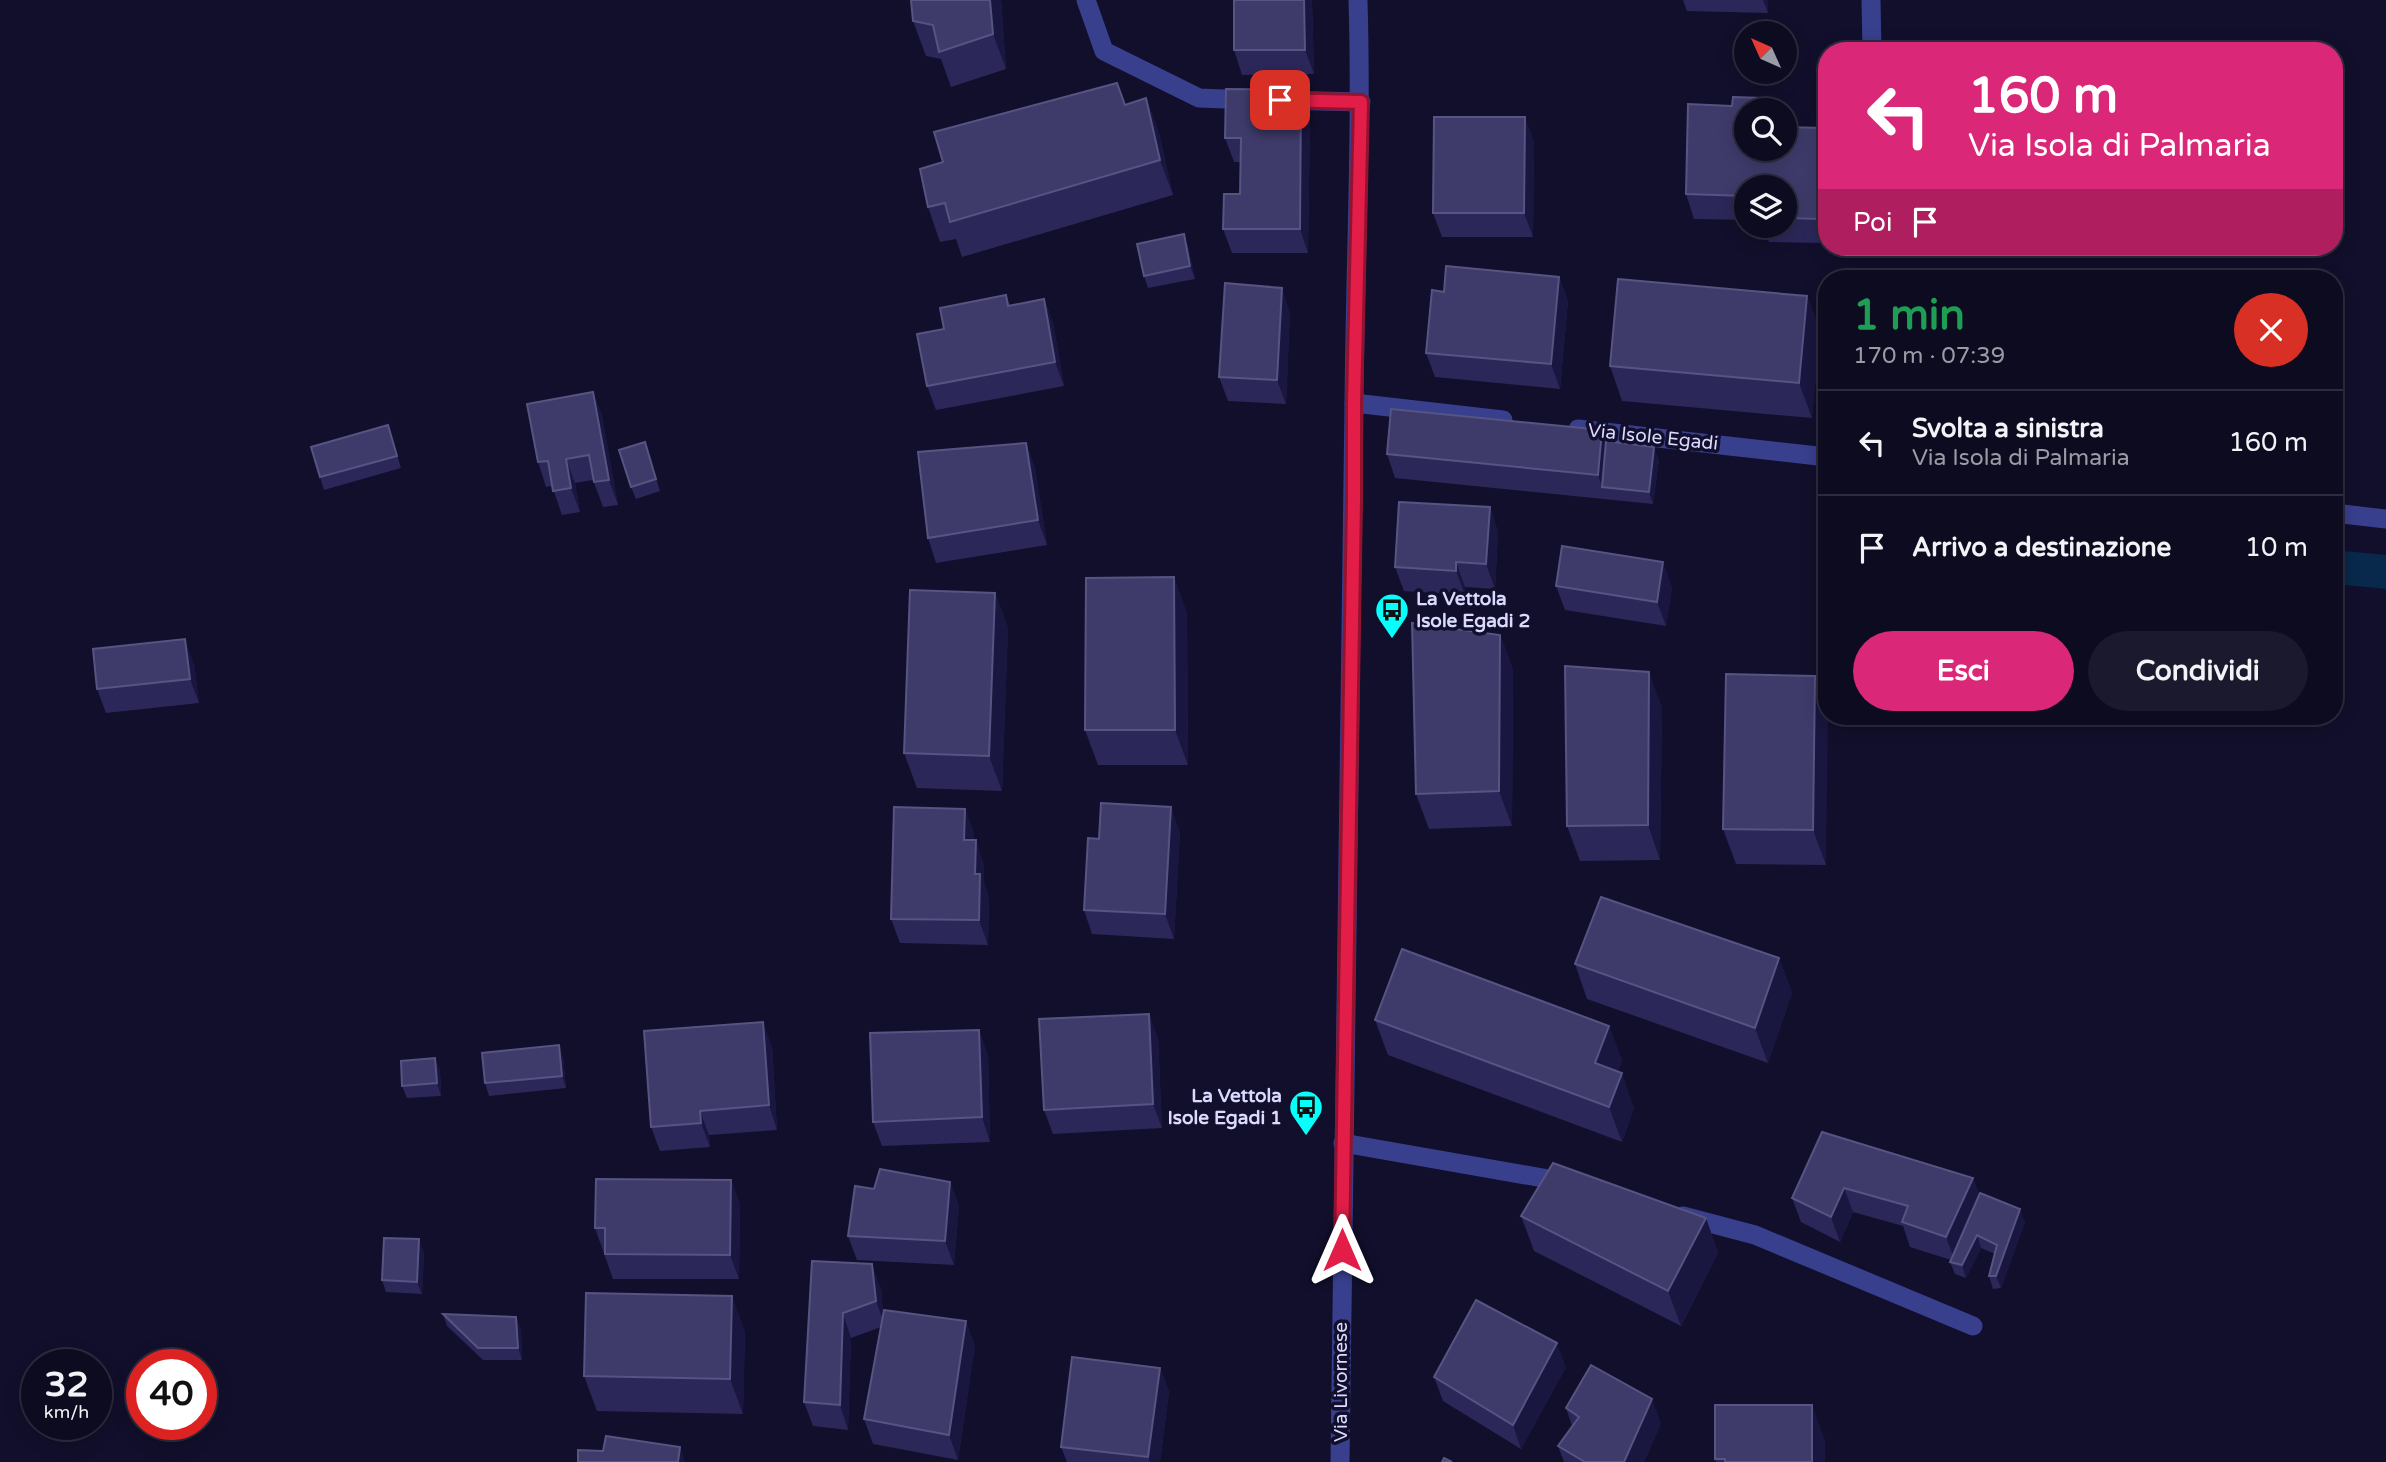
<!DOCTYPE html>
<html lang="it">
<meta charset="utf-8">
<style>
body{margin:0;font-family:"Varela Round",sans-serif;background:#1b192d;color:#f1f3f6;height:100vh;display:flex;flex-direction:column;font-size:26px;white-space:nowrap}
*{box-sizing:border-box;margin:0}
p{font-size:23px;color:#9a9ba5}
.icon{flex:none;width:38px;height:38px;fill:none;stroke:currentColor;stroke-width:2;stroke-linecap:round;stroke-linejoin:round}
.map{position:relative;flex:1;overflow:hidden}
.sheet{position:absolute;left:1818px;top:270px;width:525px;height:455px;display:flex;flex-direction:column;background:#0d0b20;border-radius:28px;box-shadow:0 4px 18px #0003,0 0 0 2px #2d2b3e}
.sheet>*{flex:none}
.banner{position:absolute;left:1818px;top:42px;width:525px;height:214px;border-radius:28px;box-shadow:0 4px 18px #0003,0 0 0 2px #2d2b3e;background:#db2777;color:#fff;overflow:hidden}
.needle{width:46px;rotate:315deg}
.fabs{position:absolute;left:1734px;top:21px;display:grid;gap:14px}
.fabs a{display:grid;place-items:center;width:63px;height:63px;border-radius:50%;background:#0d0b20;box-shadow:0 4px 18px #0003,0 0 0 2px #2d2b3e;font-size:35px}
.speed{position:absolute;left:21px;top:1349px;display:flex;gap:14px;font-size:35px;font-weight:700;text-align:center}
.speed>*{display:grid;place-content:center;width:91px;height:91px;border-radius:50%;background:#0d0b20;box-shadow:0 4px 18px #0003,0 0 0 2px #2d2b3e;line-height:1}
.speed small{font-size:18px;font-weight:400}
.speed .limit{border:10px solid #d22;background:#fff;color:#111}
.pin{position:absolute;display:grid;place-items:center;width:60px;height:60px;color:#fff;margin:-30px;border-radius:14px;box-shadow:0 4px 10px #0006}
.me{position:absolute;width:77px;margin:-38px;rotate:0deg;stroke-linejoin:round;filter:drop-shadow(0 0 5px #0008)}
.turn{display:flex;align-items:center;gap:24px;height:147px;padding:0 35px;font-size:32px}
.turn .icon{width:91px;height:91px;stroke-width:2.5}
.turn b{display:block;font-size:49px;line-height:60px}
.then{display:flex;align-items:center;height:66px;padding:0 35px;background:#0003;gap:14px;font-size:26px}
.round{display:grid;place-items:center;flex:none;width:74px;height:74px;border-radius:37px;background:#1b192d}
.summary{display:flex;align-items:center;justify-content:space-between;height:119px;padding:0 35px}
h1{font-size:42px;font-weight:800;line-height:52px;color:#1e9e55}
.cta{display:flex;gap:14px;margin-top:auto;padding:14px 35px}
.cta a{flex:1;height:80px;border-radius:42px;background:#db2777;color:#fff;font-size:28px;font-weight:800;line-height:80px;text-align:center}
.cta a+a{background:#1b192d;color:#f1f3f6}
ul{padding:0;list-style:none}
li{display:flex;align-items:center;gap:21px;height:105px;padding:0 35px;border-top:2px solid #2d2b3e}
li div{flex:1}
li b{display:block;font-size:26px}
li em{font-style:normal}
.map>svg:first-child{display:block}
.water{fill:#08294c}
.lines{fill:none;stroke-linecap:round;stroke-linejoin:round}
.service{stroke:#383f8d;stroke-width:19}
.minor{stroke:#383f8d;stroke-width:19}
.tertiary{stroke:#383f8d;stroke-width:19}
.wall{fill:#2b2759}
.shaded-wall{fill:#19163f}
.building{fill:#3e3b6b;stroke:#565482;stroke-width:2}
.route-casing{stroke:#92132f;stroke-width:18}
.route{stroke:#e11d48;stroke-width:12}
.labels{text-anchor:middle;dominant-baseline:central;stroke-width:7;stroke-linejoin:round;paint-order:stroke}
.street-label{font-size:19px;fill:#dadaff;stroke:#110f2b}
.poi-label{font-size:19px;font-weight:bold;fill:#dadaff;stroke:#110f2b;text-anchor:start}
</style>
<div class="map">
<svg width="2386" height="1462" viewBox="0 0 2386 1462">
<rect width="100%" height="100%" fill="#110f2b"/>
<!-- water -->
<polygon class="water" points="2334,550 2386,555 2386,589 2335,584"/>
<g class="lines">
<!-- service -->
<g class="service">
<polyline points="1086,0 1104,51 1199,98 1251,100"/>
<polyline points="1281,100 1361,102"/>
<polyline points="1343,1143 1543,1178 1569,1185"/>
<polyline points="1683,1216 1755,1235 1973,1326"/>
</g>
<!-- minor -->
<g class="minor">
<polyline points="1871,0 1872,51"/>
<polyline points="1354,403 1503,420"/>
<polyline points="1578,429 1827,457"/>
<polyline points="2334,513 2386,519"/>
</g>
<!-- tertiary -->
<path class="tertiary" d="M1340,1462C1343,1109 1351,757 1354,404C1355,269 1362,135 1358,0"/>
</g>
<!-- wall -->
<g class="wall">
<polygon points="1001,0 1006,69 951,87 941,59 926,56 913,21"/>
<polygon points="1234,0 1312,0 1314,74 1242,75 1234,50"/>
<polygon points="1683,0 1768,0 1768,13 1687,11"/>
<polygon points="1301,90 1310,115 1308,253 1232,253 1223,229 1240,194 1241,162 1234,162 1225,138"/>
<polygon points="1146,98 1159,133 1173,195 962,257 956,239 940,242 928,207 1125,105"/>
<polygon points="1827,139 1827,243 1769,242 1763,226 1785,226 1785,187 1746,187 1746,220 1694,219 1686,194 1746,149"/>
<polygon points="1534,141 1533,237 1442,237 1433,213"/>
<polygon points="1184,234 1188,247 1195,279 1148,288 1144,276"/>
<polygon points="1559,277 1568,301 1560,389 1435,377 1426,353 1444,292"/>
<polygon points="1006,295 1010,305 1044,299 1053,323 1064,386 936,410 927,386"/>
<polygon points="1807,296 1820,331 1812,418 1622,401 1610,366"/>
<polygon points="1290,312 1286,404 1228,401 1219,377"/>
<polygon points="593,392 602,416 618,505 603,507 593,480 575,483 580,512 562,515 552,486 546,487 538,462"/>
<polygon points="1602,430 1606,441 1659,459 1653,504 1395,478 1387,454"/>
<polygon points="392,438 401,468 324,490 320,477"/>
<polygon points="645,442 660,491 636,499 631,487"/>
<polygon points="1026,443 1035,468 1047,545 936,563 928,538"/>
<polygon points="1490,507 1498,532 1495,589 1465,587 1465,595 1404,591 1395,567"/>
<polygon points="1556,586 1672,587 1666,626 1565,610"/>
<polygon points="995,593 1008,628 1002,791 917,788 904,753"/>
<polygon points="1187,612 1188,765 1098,765 1085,730"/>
<polygon points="1500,635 1513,670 1512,826 1429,829 1416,794"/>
<polygon points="194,664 199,703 106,713 97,689"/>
<polygon points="1815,676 1826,865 1736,864 1723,829"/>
<polygon points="1662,707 1660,860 1580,861 1567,826"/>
<polygon points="965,809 974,833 974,840 984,865 984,883 989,898 988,945 900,943 891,919"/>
<polygon points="1180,832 1174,939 1092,934 1084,910 1099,839"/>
<polygon points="1779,958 1792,993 1768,1063 1587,999 1575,964"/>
<polygon points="1375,1020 1609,1026 1622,1061 1618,1071 1634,1108 1622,1142 1388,1055"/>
<polygon points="1158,1038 1162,1128 1053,1134 1044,1110"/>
<polygon points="559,1045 563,1058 566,1088 489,1096 485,1083"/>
<polygon points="772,1046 777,1130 709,1135 710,1147 660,1151 651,1127"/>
<polygon points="988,1054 990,1142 882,1146 873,1122"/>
<polygon points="435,1058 440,1071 441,1096 407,1098 402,1086"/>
<polygon points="1822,1132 1973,1178 1979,1195 2025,1222 2001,1288 1993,1289 1989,1276 1995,1254 1981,1248 1966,1278 1955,1274 1950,1262 1951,1260 1910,1247 1903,1226 1853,1212 1840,1242 1801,1222 1792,1198"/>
<polygon points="731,1180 740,1204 739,1279 613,1279 595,1228"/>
<polygon points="950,1182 959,1206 954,1265 857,1260 848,1236 874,1189"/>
<polygon points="1521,1216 1706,1218 1718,1253 1681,1326 1534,1251"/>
<polygon points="424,1252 422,1294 386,1292 382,1280"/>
<polygon points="812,1261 881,1288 883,1313 975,1345 958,1460 873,1444 864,1419 881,1327 851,1338 848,1430 813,1426 804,1402"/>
<polygon points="443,1314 521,1329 522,1360 483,1360 447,1326"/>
<polygon points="745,1331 743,1414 597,1411 584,1376"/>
<polygon points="1566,1367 1521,1449 1443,1401 1434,1377"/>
<polygon points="1160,1368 1169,1392 1160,1462 1067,1462 1061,1447"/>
<polygon points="1566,1408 1661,1423 1644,1462 1564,1462 1558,1446 1572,1426"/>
<polygon points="1825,1440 1825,1462 1716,1462 1715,1459"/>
</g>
<!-- shaded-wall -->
<g class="shaded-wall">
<polygon points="990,0 1001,0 1006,69 993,34"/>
<polygon points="1304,0 1312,0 1314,74 1305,50"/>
<polygon points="1763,0 1768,0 1768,13"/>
<polygon points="1301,90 1310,115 1308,253 1300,229"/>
<polygon points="1146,98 1159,133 1173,195 1160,160"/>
<polygon points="1763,98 1768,110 1763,110"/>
<polygon points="1525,117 1534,141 1533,237 1524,213"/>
<polygon points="1823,128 1827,139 1827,237 1821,219"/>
<polygon points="1184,234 1188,247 1195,279 1190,266"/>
<polygon points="1559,277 1568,301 1560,389 1551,364"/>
<polygon points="1282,288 1290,312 1286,404 1277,380"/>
<polygon points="1807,296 1820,331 1812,418 1799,383"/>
<polygon points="1044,299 1053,323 1064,386 1055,362"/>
<polygon points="593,392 602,416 618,505 609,480"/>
<polygon points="1602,430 1611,454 1602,487 1606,499 1598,475"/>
<polygon points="1026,443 1035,468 1047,545 1038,520"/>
<polygon points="1654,447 1659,459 1653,504 1649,492"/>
<polygon points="566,459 575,483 580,512 571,488"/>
<polygon points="1490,507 1498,532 1495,589 1486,564"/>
<polygon points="1456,562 1465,587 1465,595 1456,571"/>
<polygon points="1663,562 1672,587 1666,626 1657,602"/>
<polygon points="1174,577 1187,612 1188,765 1175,730"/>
<polygon points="995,593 1008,628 1002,791 989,756"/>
<polygon points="1500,635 1513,670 1512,826 1499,791"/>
<polygon points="185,639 194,664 199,703 190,679"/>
<polygon points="1649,672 1662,707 1660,860 1648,825"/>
<polygon points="1815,676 1827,707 1827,716 1828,716 1826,865 1813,830"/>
<polygon points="1171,807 1180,832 1174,939 1165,914"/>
<polygon points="965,809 974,833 973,864 964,840"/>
<polygon points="976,840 984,865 984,883 989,898 988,945 979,920 975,874"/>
<polygon points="1779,958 1792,993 1768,1063 1755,1028"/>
<polygon points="1149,1014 1158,1038 1162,1128 1153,1104"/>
<polygon points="763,1022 772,1046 777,1130 769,1105"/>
<polygon points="1609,1026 1622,1061 1608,1098 1595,1063"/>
<polygon points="979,1030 988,1054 990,1142 982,1117"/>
<polygon points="559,1045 563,1058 566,1088 562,1076"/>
<polygon points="435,1058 440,1071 441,1096 437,1083"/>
<polygon points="1622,1073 1634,1108 1622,1142 1609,1107"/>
<polygon points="700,1111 709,1135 710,1147 701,1123"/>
<polygon points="1973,1178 1981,1202 1955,1261 1946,1237"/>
<polygon points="731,1180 740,1204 739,1279 730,1255"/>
<polygon points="950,1182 959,1206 954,1265 945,1241"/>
<polygon points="1844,1188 1853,1212 1840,1242 1831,1217"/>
<polygon points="2020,1209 2025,1222 2001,1288 1996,1276"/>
<polygon points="1706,1218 1718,1253 1681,1326 1668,1291"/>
<polygon points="1977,1235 1981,1248 1966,1278 1962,1265"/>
<polygon points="419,1239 424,1252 422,1294 417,1282"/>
<polygon points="872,1264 881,1288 885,1325 876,1301"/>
<polygon points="732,1296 745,1331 743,1414 730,1379"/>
<polygon points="843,1313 851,1338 848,1430 840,1405"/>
<polygon points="516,1317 521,1329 522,1360 518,1348"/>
<polygon points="966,1321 975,1345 958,1460 949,1435"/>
<polygon points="1557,1343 1566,1367 1521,1449 1513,1425"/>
<polygon points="1160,1368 1169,1392 1160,1462 1150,1462 1148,1457"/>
<polygon points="1652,1399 1661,1423 1644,1462 1624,1462"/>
<polygon points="1812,1405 1825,1440 1825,1462 1812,1462"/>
<polygon points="680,1447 685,1462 678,1462"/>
</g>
<!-- building -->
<g class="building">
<polygon points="911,0 990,0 993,34 939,52 933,25 913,21"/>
<polygon points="1234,0 1304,0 1305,50 1234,50"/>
<polygon points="1117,83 1125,105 1146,98 1160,160 950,222 945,203 928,207 920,169 943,162 934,132"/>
<polygon points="1226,89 1301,90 1300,229 1223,229 1224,194 1240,194 1241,138 1225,138"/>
<polygon points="1733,97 1763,98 1763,110 1746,110 1746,149 1785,149 1785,127 1823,128 1821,219 1785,218 1785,187 1746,187 1746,196 1686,194 1688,104 1732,106"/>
<polygon points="1434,117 1525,117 1524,213 1433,213"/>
<polygon points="1184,234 1190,266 1144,276 1137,244"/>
<polygon points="1446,266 1559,277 1551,364 1426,353 1432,290 1444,292"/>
<polygon points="1618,279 1807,296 1799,383 1610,366"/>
<polygon points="1225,283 1282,288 1277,380 1219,377"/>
<polygon points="1006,295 1008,306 1044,299 1055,362 927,386 917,334 944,329 940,308"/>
<polygon points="593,392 609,480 594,482 589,455 566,459 571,488 553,491 548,461 538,462 527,404"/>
<polygon points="1391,409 1602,430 1598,475 1387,454"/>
<polygon points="388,425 397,456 320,477 311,447"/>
<polygon points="1606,441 1654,447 1649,492 1602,487"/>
<polygon points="645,442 656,479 631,487 619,450"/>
<polygon points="1026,443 1038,520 928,538 918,452"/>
<polygon points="1399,502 1490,507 1486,564 1456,562 1456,571 1395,567"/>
<polygon points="1562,546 1663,562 1657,602 1556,586"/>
<polygon points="1174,577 1175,730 1085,730 1086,578"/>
<polygon points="910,590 995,593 989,756 904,753"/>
<polygon points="1412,623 1500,635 1499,791 1416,794"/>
<polygon points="185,639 190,679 97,689 93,649"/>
<polygon points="1565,666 1649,672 1648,825 1567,826"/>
<polygon points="1726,674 1815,676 1813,830 1723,829"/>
<polygon points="1101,803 1171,807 1165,914 1084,910 1088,838 1099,839"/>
<polygon points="894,807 965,809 964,840 976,840 975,874 980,874 979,920 891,919"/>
<polygon points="1601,897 1779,958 1755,1028 1575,964"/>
<polygon points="1402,949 1609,1026 1595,1063 1622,1073 1609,1107 1375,1020"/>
<polygon points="1149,1014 1153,1104 1044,1110 1039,1019"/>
<polygon points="763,1022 769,1105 700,1111 701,1123 651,1127 644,1031"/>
<polygon points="979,1030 982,1117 873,1122 870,1033"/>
<polygon points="559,1045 562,1076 485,1083 482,1053"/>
<polygon points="435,1058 437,1083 402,1086 401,1061"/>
<polygon points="1822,1132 1973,1178 1946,1237 1902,1222 1908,1206 1844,1188 1831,1217 1792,1198"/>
<polygon points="1553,1163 1706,1218 1668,1291 1521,1216"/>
<polygon points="880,1169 950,1182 945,1241 848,1236 855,1186 874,1189"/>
<polygon points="596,1179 731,1180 730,1255 605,1254 605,1228 595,1228"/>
<polygon points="1980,1193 2020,1209 1996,1276 1989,1276 1997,1245 1977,1235 1962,1265 1950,1262"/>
<polygon points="384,1238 419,1239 417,1282 382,1280"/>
<polygon points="812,1261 872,1264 876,1301 843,1313 840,1405 804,1402"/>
<polygon points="586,1293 732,1296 730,1379 584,1376"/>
<polygon points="1476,1300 1557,1343 1513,1425 1434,1377"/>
<polygon points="884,1310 966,1321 949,1435 864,1419"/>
<polygon points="443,1314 516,1317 518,1348 478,1348"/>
<polygon points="1072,1357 1160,1368 1148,1457 1061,1447"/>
<polygon points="1591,1365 1652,1399 1624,1462 1585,1462 1558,1446 1579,1417 1566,1408"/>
<polygon points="1715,1405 1812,1405 1812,1462 1725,1462 1725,1459 1715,1459"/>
<polygon points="606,1436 680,1447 678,1462 578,1462 578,1450 603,1451"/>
<polygon points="1444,1458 1452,1462 1442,1462"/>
</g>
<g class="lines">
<!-- route casing -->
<g class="route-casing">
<polyline id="route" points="1280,100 1361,102 1354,403 1354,500 1342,1250"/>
</g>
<!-- route -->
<use href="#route" class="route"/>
</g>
<!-- icons -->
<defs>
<g id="bus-pin" transform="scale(1.75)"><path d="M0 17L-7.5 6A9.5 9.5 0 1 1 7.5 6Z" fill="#06fffa" stroke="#110f2b"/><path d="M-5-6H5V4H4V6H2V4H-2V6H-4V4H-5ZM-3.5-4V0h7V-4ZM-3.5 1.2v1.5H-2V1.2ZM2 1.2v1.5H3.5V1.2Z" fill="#111"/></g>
</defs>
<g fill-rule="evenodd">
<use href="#bus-pin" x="1392" y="610"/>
<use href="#bus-pin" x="1306" y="1107"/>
</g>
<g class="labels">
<!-- street labels -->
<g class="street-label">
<text transform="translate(1653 437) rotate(6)">Via Isole Egadi</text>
<text transform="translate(1341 1382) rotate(-90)">Via Livornese</text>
</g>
<!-- poi labels -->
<g class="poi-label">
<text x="1416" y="599">La Vettola<tspan x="1416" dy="22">Isole Egadi 2</tspan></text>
<text x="1282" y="1096" text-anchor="end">La Vettola<tspan x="1282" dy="22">Isole Egadi 1</tspan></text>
</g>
</g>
</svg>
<div class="fabs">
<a><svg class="needle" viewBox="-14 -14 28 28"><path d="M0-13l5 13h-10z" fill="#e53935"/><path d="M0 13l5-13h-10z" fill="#9a9ba5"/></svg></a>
<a><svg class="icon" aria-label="search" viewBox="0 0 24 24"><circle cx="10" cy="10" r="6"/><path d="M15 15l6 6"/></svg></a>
<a><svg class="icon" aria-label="layers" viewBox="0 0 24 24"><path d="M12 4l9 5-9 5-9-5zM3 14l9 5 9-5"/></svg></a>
</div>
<div class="speed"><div>32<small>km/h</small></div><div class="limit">40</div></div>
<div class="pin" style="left:1280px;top:100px;background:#d93025"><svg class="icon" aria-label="arrive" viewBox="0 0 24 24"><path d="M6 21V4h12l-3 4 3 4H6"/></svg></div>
<svg class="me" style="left:1342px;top:1250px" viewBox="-20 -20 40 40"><path d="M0-17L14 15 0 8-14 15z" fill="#e11d48" stroke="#fff" stroke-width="4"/></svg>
<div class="banner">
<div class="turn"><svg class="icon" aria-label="left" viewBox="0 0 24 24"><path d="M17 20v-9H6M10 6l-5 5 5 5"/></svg><div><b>160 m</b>Via Isola di Palmaria</div></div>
<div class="then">Poi<svg class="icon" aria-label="arrive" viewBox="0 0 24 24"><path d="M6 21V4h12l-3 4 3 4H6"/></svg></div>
</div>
<section class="sheet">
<div class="summary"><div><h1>1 min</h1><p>170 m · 07:39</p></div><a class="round" style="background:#d93025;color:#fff"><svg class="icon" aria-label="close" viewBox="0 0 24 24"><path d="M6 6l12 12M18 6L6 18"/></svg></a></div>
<ul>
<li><svg class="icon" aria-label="left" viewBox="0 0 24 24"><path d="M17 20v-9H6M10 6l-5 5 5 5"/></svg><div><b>Svolta a sinistra</b><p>Via Isola di Palmaria</p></div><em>160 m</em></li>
<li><svg class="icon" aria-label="arrive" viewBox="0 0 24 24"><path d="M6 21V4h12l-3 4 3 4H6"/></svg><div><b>Arrivo a destinazione</b></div><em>10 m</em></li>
</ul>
<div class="cta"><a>Esci</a><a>Condividi</a></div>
</section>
</div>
